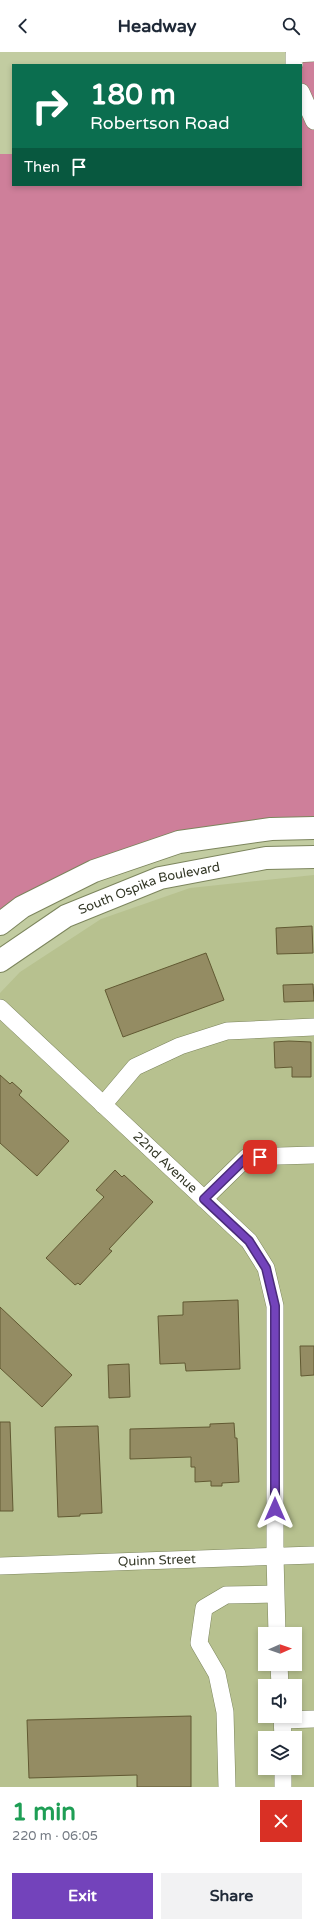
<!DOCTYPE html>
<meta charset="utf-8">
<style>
body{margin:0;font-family:"Varela Round",sans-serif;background:#f2f2f3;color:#1f2937;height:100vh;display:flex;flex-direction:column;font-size:15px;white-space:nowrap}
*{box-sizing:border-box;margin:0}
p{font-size:13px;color:#747a83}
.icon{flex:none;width:22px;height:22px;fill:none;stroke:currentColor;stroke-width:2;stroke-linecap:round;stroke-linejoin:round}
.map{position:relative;height:1735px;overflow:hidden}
.drawer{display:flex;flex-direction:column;background:#fff;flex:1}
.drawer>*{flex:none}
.hud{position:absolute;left:12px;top:12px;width:290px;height:122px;border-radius:0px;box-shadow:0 2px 6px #0003;background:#0b6e4f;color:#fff;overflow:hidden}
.needle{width:26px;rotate:88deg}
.fabs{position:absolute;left:258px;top:1575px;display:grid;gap:8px}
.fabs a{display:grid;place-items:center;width:44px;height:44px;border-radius:0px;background:#fff;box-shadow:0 2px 6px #0003;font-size:20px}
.pin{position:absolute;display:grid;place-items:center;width:34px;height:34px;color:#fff;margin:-17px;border-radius:8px;box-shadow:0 2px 6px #0006}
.me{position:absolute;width:44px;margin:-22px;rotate:0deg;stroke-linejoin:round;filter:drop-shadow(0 0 3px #0008)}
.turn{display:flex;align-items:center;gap:14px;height:84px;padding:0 12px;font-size:18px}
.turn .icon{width:52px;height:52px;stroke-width:2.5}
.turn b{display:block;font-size:28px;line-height:34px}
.then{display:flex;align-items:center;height:38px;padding:0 12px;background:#0003;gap:8px;font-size:15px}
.round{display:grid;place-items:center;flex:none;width:42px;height:42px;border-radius:0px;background:#f2f2f3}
.head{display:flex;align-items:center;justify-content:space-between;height:68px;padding:0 12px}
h1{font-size:24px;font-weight:700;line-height:30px;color:#1e9e55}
.button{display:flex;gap:8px;margin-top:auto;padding:8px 12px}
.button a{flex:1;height:46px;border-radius:0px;background:#7343bb;color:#fff;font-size:16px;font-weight:700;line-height:46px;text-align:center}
.button a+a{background:#f2f2f3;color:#1f2937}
header{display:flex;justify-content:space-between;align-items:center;height:52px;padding:0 12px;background:#fff;font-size:18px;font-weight:700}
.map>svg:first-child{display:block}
.built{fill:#b7c18f;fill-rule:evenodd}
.green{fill:#ce7f9a}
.building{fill:#948c63;stroke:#615932}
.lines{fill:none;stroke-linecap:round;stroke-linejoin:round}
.minor-casing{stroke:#7c855d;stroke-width:18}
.major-casing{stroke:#7c855d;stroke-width:24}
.minor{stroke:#fff;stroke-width:17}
.major{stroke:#fff;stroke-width:22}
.route-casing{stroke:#4b2c7a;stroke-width:10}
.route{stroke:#7343bb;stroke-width:7}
.labels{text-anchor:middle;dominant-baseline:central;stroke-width:4;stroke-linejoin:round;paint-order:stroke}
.street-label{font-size:13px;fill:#323625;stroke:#c2cca1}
</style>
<header><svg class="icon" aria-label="back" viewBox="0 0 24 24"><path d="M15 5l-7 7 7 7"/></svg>Headway<svg class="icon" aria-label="search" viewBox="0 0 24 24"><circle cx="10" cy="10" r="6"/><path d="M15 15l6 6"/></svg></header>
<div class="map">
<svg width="314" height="1735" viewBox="0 0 314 1735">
<rect width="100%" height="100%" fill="#c2cca1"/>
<!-- built -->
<path class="built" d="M314,823V1735H0V941L20,920L101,867L190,836ZM265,1582H295V1612H265ZM265,1634H295V1664H265ZM265,1686H295V1716H265Z"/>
<!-- green -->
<polygon class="green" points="314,0 314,777 286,779 95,817 0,873 0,102 13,102 13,133 301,133 301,13 292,13"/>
<!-- building -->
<g class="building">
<polygon points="312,874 313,901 277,902 276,876"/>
<polygon points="206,901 224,948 123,985 105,938"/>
<polygon points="313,932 314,949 284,950 283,933"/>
<polygon points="289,989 311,990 311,1025 292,1025 292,1015 275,1016 274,990"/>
<polygon points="0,1023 10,1032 12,1030 22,1039 19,1043 69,1089 37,1124 0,1091"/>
<polygon points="115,1118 122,1125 124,1123 153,1150 109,1197 112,1199 80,1233 78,1231 75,1233 46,1206 104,1145 96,1138"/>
<polygon points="238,1248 240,1317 186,1319 185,1311 160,1312 158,1264 183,1263 183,1250"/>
<polygon points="0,1255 72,1323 42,1355 0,1316"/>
<polygon points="300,1294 314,1294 314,1323 301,1324"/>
<polygon points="129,1312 130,1345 109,1346 108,1313"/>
<polygon points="0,1370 10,1370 13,1459 0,1459"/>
<polygon points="234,1371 235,1386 237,1386 239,1430 222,1431 222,1434 211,1434 211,1429 195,1430 195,1415 191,1415 191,1405 130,1407 130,1377 210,1375 210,1372"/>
<polygon points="98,1374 102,1461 80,1462 80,1464 58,1465 55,1375"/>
<polygon points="191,1664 191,1735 137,1735 137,1723 29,1726 27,1668"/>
</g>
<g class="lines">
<!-- minor casing -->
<g class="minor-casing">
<g id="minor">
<polyline points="294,13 294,2 314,1"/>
<polyline points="301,40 314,69"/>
<path id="s1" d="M0,956L249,1189L266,1216L275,1254V1504L277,1582"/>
<polyline points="103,1053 135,1015 180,994 227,979 314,975"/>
<polyline points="204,1147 247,1105 314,1103"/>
<path id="s2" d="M0,1514L314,1503"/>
<polyline points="279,1612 280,1634"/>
<polyline points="282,1664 283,1686"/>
<polyline points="282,1668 314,1667"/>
<polyline points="283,1716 283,1735"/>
<polyline points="227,1735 225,1660 217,1622 199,1591 204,1556 226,1543 275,1542"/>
</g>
</g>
<!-- major casing -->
<g class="major-casing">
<g id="major">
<polyline points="0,872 22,855 94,819 179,790 271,777 314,776"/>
<path id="s3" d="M0,909L66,864L160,826L266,806L314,805"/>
</g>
</g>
<!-- minor -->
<use href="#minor" class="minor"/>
<!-- major -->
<use href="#major" class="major"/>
</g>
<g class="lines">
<!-- route casing -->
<g class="route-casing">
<polyline id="route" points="260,1105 247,1105 204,1147 249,1189 266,1216 275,1254 275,1457"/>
</g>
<!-- route -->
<use href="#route" class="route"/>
</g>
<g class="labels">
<!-- street labels -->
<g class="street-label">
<text stroke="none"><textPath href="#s3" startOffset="168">South Ospika Boulevard</textPath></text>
<text stroke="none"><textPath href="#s1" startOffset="226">22nd Avenue</textPath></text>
<text stroke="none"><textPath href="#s2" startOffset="157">Quinn Street</textPath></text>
</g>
</g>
</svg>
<div class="fabs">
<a><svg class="needle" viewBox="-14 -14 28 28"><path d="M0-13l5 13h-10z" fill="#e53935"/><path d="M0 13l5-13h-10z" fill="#747a83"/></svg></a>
<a><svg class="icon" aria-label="sound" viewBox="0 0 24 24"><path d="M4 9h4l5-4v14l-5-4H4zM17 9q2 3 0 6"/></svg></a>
<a><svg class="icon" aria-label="layers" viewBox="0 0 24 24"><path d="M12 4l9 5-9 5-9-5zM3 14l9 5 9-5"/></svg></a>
</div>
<div class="pin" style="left:260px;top:1105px;background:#d93025"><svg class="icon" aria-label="arrive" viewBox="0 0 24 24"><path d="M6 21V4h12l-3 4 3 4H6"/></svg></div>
<svg class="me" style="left:275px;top:1457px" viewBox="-20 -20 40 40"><path d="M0-17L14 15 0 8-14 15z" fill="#7343bb" stroke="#fff" stroke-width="4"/></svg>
<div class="hud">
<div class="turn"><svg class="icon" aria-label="right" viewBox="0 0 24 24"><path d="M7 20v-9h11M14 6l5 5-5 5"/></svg><div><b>180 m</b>Robertson Road</div></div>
<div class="then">Then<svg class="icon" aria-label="arrive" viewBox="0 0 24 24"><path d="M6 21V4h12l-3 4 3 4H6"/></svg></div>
</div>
</div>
<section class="drawer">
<div class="head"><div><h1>1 min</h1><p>220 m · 06:05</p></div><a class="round" style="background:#d93025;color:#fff"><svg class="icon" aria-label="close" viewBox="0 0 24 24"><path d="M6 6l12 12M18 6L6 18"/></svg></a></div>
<div class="button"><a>Exit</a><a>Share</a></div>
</section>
